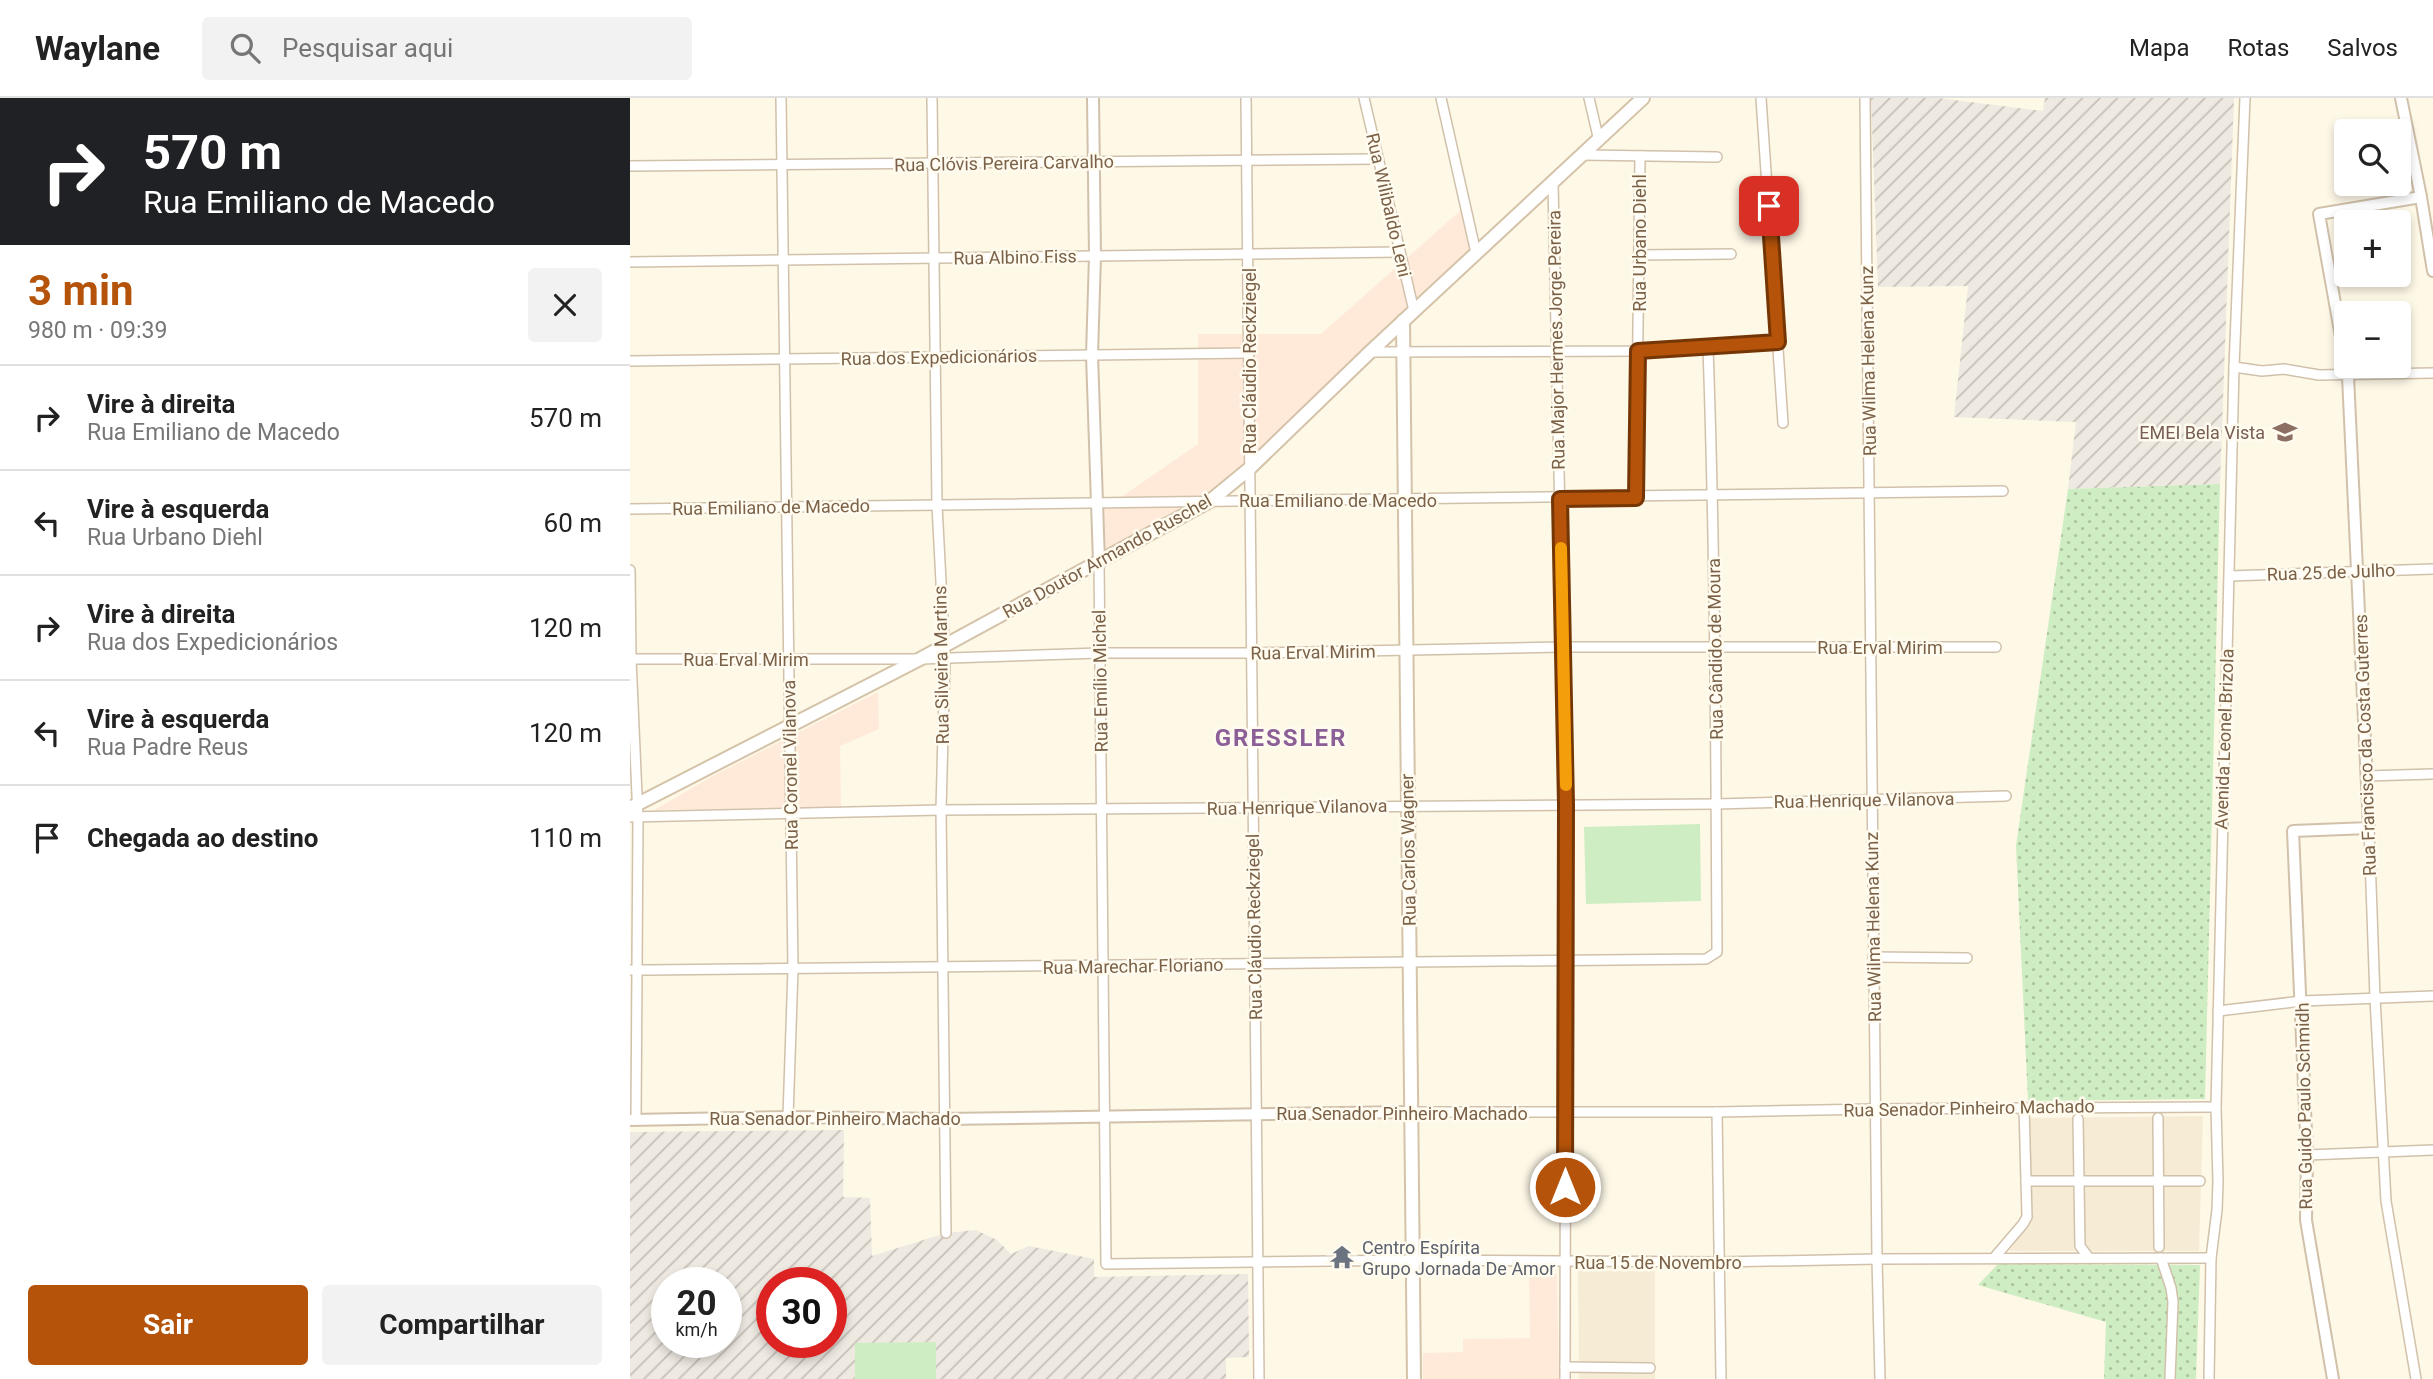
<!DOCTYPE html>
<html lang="pt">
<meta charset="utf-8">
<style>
body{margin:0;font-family:Roboto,sans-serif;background:#f2f2f2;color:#222;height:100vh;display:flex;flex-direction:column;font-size:26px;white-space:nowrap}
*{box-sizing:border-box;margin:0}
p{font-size:23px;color:#767676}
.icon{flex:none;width:38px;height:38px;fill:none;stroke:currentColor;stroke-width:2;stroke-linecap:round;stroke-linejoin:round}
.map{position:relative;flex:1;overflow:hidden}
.side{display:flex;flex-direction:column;background:#fff;width:630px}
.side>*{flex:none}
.hud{background:#202124;color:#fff;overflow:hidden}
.fabs{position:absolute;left:1704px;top:21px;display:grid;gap:14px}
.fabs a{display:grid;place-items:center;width:77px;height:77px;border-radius:7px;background:#fff;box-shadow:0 4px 10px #0003;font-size:35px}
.speed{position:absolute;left:21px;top:1169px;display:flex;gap:14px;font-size:35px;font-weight:700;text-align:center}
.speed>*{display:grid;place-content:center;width:91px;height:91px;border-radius:50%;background:#fff;box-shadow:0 4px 10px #0003;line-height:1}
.speed small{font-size:18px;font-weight:400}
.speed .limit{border:10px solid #d22;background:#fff;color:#111}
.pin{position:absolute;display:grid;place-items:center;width:60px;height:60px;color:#fff;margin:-30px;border-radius:14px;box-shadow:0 4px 10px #0006}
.me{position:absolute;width:77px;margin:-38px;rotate:0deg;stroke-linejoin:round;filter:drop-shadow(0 0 5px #0008)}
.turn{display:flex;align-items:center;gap:24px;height:147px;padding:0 28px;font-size:32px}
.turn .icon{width:91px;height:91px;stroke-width:2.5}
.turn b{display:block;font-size:49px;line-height:60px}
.round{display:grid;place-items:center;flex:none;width:74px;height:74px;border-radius:7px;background:#f2f2f2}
.head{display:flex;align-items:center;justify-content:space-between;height:119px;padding:0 28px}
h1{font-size:42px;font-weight:700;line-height:52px;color:#b45309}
.primary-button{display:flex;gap:14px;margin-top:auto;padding:14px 28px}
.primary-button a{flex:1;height:80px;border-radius:7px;background:#b45309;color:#fff;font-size:28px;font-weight:700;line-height:80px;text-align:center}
.primary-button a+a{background:#f2f2f2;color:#222}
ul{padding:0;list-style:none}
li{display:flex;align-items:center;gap:21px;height:105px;padding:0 28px;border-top:2px solid #e0e0e0}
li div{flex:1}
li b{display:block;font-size:26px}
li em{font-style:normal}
header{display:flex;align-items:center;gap:42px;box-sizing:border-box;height:98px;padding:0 35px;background:#fff;border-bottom:2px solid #e0e0e0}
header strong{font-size:33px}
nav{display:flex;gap:38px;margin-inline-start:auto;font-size:24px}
.search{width:490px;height:63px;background:#f2f2f2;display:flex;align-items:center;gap:18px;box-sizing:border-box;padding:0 24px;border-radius:7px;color:#767676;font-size:26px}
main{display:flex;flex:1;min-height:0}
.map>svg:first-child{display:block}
.residential{fill:#f6ecd5}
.commercial{fill:#ffeada}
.industrial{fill:url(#industrial-furrows);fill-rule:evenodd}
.grass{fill:url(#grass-dots)}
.garden{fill:#cfedc3}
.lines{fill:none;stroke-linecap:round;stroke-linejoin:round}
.minor-casing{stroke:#d1c1ab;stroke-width:12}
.tertiary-casing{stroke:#d1c1ab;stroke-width:14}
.secondary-casing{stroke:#d4c3a8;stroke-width:16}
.minor{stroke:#fff;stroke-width:9}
.tertiary{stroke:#fff;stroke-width:10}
.secondary{stroke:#fff;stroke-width:12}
.route-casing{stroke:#753606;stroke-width:18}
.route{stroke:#b45309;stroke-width:12}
.slow{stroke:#f59e0b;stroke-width:12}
.labels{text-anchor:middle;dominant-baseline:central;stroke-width:5;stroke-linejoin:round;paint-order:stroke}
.street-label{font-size:18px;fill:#7a6148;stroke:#fffbef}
.education-label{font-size:18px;fill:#785e54;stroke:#fffbef;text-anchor:end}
.worship-label{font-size:18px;fill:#5b616d;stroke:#fffbef;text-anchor:start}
.district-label{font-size:24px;font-weight:bold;letter-spacing:2px;fill:#8c6097;stroke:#fffbef}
</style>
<header>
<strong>Waylane</strong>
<div class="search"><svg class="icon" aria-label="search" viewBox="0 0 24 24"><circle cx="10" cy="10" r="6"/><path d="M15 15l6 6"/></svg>Pesquisar aqui</div>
<nav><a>Mapa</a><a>Rotas</a><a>Salvos</a></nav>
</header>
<main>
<section class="side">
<div class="hud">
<div class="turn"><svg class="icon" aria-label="right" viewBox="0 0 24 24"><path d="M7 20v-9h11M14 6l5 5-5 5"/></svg><div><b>570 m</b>Rua Emiliano de Macedo</div></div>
</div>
<div class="head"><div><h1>3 min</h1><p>980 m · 09:39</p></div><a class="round"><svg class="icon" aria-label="close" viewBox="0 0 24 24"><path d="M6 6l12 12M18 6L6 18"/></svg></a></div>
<ul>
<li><svg class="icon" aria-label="right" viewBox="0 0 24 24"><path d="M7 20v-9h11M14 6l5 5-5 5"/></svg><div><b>Vire à direita</b><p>Rua Emiliano de Macedo</p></div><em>570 m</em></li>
<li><svg class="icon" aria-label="left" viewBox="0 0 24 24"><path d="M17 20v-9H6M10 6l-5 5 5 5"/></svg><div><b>Vire à esquerda</b><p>Rua Urbano Diehl</p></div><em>60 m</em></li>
<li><svg class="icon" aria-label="right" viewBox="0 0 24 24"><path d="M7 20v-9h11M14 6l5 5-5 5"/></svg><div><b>Vire à direita</b><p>Rua dos Expedicionários</p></div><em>120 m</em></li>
<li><svg class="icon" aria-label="left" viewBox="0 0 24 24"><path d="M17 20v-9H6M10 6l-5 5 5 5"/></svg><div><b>Vire à esquerda</b><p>Rua Padre Reus</p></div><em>120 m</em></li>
<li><svg class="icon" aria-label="arrive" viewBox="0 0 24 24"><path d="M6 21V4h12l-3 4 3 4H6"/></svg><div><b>Chegada ao destino</b></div><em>110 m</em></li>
</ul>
<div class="primary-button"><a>Sair</a><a>Compartilhar</a></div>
</section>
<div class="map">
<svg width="1803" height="1281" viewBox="0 0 1803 1281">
<defs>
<pattern id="industrial-furrows" width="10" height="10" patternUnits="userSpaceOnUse" patternTransform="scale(1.75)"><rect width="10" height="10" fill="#eee9e1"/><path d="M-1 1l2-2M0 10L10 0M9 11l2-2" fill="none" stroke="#c6c0b8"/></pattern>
<pattern id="grass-dots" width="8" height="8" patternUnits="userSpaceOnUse" patternTransform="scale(1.75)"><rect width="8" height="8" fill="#cfedc3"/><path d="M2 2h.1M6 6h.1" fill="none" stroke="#adc3a0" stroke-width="1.8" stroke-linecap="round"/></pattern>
</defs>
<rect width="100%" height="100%" fill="#fef8e7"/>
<!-- residential -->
<g class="residential">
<polygon points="1573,1018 1569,1153 1379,1153 1402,1122 1400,1020"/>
<polygon points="948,1173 1025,1173 1025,1281 949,1281"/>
</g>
<!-- commercial -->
<g class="commercial">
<polygon points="832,111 842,153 635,348 582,394 548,415 475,452 474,411 568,346 568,236 691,236"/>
<polygon points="248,594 249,631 210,648 211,709 24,712 81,679"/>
<polygon points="927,1176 929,1281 793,1281 793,1255 833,1254 833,1241 900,1240 899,1177"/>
</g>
<!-- industrial -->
<g class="industrial">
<polygon points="1241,0 1308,0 1413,13 1415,0 1604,0 1590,386 1438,391 1446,324 1324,319 1338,188 1248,189"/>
<path d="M214,1032L213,1099L240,1100L242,1158L316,1135L346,1132L367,1142L381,1156L399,1148L464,1161V1179L618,1176L619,1259L596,1260V1281H0V1034ZM37,1185H96V1244H37ZM142,1185H201V1244H142Z"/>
</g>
<!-- grass -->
<g class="grass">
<polygon points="1590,386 1575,1001 1398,1003 1386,748 1438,391"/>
<polygon points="1368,1166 1570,1167 1566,1281 1474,1281 1476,1224 1348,1187"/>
</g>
<!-- garden -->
<g class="garden">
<polygon points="1070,726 1071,803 956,806 954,729"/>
<polygon points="306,1244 306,1281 225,1281 225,1245"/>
</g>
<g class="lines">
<!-- minor casing -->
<g class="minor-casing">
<g id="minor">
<polyline points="151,0 163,871 158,1019"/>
<polyline points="302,0 307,407 315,561 311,712 316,1135"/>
<polyline points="616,0 629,1281"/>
<polyline points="734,0 784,213"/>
<polyline points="811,0 846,155"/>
<polyline points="959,0 969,43"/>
<polyline points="1131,0 1153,325"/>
<polyline points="1235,0 1247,1161 1250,1281"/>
<polyline points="954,57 1087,59"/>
<polyline points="0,68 748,61"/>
<polyline points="923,85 936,707 935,1281"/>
<polyline points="1009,157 1101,156"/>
<polyline points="0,164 770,154"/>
<polyline points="740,254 1008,253 1148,244"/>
<polyline points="0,263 619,255"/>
<polyline points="1604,269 1632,273 1654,271 1689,277 1803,275"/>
<polyline points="1006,400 1010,58"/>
<polyline points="0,411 1373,393"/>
<polyline points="469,464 476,1166 783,1162 1089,1164 1247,1161 1581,1160"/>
<polyline points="0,472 1,561 8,720 6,1021"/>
<polyline points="1600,478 1803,471"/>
<polyline points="0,561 290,561 470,555 621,555 933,549 1366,549"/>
<polyline points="1736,678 1803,676"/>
<polyline points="0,719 311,712 1086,706 1376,698"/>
<polyline points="1739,730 1745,900 1756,1103 1786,1281"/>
<polyline points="1243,859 1337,860"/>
<path d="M0,872C359,870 718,865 1076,861L1087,854C1086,652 1085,450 1078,249"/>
<polyline points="1588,913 1672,903 1803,898"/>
<polyline points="781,1014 1087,1014 1245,1011 1586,1009"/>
<polyline points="1087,1014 1091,1281"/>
<polyline points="1528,1020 1529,1149"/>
<polyline points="1448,1021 1450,1148 1459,1160"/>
<polyline points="1677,1057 1803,1052"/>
<polyline points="1396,1083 1570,1083"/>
<polyline points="1364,1160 1393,1126 1397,1119 1394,1009"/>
<polyline points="1531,1160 1541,1190 1543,1204 1540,1281"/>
<polyline points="935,1269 1020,1270"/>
<polyline points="1579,1281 1581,1160 1587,1112 1588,1084 1586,1009 1604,269 1615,0"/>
</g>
</g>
<!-- tertiary casing -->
<g class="tertiary-casing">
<g id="tertiary">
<polyline points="463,0 465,158 462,257 469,464"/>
<polyline points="1771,0 1791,99 1803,173"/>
<polyline points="0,1022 158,1019 314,1021 781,1014"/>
<polyline points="1703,1281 1676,1122 1677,1057 1663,733 1739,730 1718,278 1689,116 1791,99"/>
</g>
</g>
<!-- secondary casing -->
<g class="secondary-casing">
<g id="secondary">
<polyline points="773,223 784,1281"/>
<polyline points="0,710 290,561 580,403 619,371 740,254 1013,0"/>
</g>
</g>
<!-- minor -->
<use href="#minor" class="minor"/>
<!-- tertiary -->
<use href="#tertiary" class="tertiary"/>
<!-- secondary -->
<use href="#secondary" class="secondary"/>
</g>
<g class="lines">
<!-- route casing -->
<g class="route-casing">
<polyline id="route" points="935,1089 936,707 930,401 1006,400 1008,253 1148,244 1139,108"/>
</g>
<!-- route -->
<use href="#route" class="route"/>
<!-- slow -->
<polyline class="slow" points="931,450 936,687"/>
</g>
<!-- icons -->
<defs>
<g id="school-bare" transform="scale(1.89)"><path d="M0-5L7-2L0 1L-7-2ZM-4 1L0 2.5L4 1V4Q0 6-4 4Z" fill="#8d6e63" stroke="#fffbef" stroke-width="2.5" paint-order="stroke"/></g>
<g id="temple-bare" transform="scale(1.89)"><path d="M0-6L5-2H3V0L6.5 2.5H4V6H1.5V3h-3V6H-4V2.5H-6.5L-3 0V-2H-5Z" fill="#6b7280" stroke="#fffbef" stroke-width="2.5" paint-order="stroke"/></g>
</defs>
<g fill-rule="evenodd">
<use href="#school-bare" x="1655" y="334"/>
<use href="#temple-bare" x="712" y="1159"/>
</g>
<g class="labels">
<!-- street labels -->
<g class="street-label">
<text transform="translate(374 65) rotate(-1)">Rua Clóvis Pereira Carvalho</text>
<text transform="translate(759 107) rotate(77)">Rua Wilibaldo Leni</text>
<text transform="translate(1009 145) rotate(-90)">Rua Urbano Diehl</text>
<text transform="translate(385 159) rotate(-1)">Rua Albino Fiss</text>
<text transform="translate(926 242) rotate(-91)">Rua Major Hermes Jorge Pereira</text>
<text transform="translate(309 259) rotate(-1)">Rua dos Expedicionários</text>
<text transform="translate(619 263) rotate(-90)">Rua Cláudio Reckziegel</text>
<text transform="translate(1238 263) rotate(-91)">Rua Wilma Helena Kunz</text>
<text x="708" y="402">Rua Emiliano de Macedo</text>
<text transform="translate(141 409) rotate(-1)">Rua Emiliano de Macedo</text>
<text transform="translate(477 458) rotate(-29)">Rua Doutor Armando Ruschel</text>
<text transform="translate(1701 474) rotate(-2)">Rua 25 de Julho</text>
<text x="1250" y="549">Rua Erval Mirim</text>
<text transform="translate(1085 551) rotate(-91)">Rua Cândido de Moura</text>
<text transform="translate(683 554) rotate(-1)">Rua Erval Mirim</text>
<text x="116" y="561">Rua Erval Mirim</text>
<text transform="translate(311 567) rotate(-91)">Rua Silveira Martins</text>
<text transform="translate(470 583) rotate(-91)">Rua Emílio Michel</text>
<text transform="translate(1594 641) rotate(-88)">Avenida Leonel Brizola</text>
<text transform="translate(1735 647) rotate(-92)">Rua Francisco da Costa Guterres</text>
<text transform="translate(160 667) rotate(-91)">Rua Coronel Vilanova</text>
<text transform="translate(1234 702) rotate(-1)">Rua Henrique Vilanova</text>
<text transform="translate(667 709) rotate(-1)">Rua Henrique Vilanova</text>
<text transform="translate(778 752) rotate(-91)">Rua Carlos Wagner</text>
<text transform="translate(624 829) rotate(-91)">Rua Cláudio Reckziegel</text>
<text transform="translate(1243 829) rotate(-91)">Rua Wilma Helena Kunz</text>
<text transform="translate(503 868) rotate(-1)">Rua Marechar Floriano</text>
<text transform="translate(1674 1008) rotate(-91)">Rua Guido Paulo Schmidh</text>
<text transform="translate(1339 1010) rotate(-1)">Rua Senador Pinheiro Machado</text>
<text x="772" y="1015">Rua Senador Pinheiro Machado</text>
<text x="205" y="1020">Rua Senador Pinheiro Machado</text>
<text x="1028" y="1164">Rua 15 de Novembro</text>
</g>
<!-- education labels -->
<g class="education-label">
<text x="1635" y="334">EMEI Bela Vista</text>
</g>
<!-- worship labels -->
<g class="worship-label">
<text x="732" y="1149">Centro Espírita<tspan x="732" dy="21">Grupo Jornada De Amor</tspan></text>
</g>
<!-- district labels -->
<g class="district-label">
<text x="651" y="640">GRESSLER</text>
</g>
</g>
</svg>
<div class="fabs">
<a><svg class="icon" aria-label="search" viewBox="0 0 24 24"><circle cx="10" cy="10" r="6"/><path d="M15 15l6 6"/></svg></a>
<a>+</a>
<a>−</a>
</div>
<div class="speed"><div>20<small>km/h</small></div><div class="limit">30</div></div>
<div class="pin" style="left:1139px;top:108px;background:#d93025"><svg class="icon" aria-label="arrive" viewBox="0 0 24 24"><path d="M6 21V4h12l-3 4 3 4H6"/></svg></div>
<svg class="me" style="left:935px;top:1089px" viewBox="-20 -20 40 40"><circle r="17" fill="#b45309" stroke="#fff" stroke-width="3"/><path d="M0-11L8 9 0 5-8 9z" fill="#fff"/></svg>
</div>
</main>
